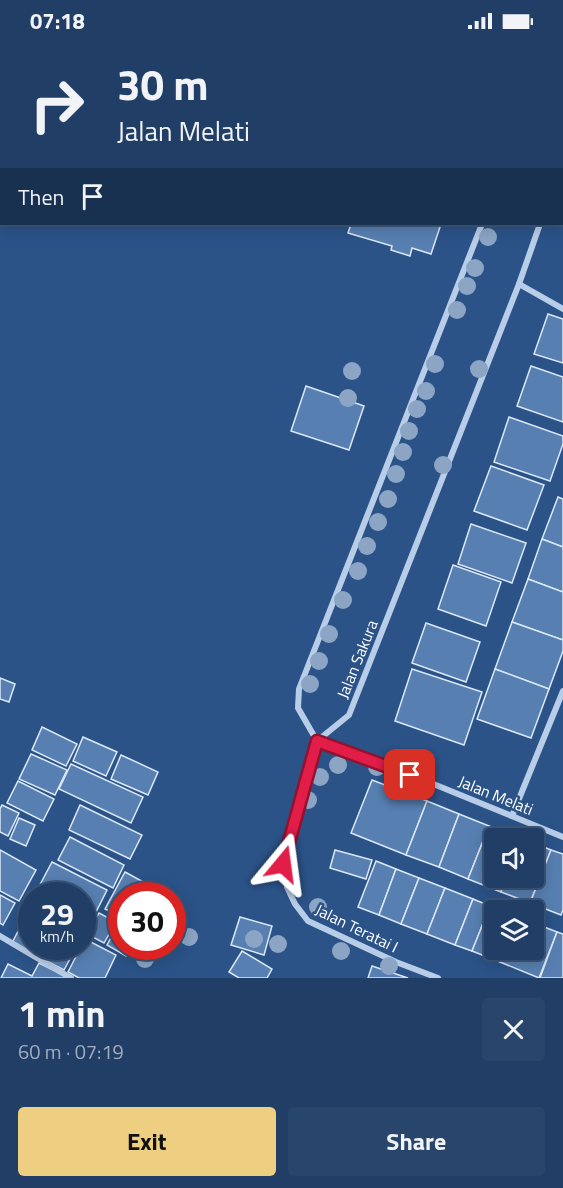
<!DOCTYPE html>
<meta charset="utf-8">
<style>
body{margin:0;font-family:"Titillium Web",sans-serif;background:#28456c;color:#f1f3f6;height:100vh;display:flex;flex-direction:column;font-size:22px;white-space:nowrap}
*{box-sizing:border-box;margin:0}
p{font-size:20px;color:#a2aebf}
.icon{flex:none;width:33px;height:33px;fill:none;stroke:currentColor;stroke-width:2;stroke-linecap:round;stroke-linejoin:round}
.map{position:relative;height:936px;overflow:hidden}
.side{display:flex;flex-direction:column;background:#203e66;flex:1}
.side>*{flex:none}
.banner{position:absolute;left:0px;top:0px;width:564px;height:183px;box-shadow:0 3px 15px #0003,0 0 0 2px #3d577a;background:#203e66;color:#f1f3f6;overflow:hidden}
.tools{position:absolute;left:484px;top:786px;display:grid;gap:12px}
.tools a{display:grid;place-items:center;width:60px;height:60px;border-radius:6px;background:#203e66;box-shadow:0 3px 15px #0003,0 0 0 2px #3d577a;font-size:30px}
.speed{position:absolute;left:18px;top:840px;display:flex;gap:12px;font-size:30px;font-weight:700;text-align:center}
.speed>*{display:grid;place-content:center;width:78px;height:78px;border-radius:50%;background:#203e66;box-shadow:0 3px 15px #0003,0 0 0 2px #3d577a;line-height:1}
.speed small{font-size:15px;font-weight:400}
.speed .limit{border:9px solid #d22;background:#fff;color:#111}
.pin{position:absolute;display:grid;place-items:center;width:51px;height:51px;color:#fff;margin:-26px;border-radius:12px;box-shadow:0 3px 9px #0006}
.me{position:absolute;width:66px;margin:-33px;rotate:16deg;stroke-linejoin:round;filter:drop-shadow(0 0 4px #0008)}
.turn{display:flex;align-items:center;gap:21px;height:126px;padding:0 18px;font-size:27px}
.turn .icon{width:78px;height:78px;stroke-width:2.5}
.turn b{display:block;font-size:42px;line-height:51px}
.then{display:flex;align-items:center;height:57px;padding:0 18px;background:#0003;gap:12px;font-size:22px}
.round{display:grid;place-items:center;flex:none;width:63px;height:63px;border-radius:6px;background:#28456c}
.summary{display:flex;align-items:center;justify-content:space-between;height:102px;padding:0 18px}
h1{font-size:36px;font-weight:700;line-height:45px}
.button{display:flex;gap:12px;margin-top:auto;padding:12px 18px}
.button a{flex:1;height:69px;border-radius:6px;background:#eece80;color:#111;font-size:24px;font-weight:700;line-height:69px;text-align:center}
.button a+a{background:#28456c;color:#f1f3f6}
.status{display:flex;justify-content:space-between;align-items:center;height:42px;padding:0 30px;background:#203e66;direction:ltr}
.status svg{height:16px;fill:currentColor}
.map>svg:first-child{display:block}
.building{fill:#577fb1;stroke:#dbe8f7;stroke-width:1.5}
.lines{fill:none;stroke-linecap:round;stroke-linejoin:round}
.minor{stroke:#b8cde8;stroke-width:6}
.tree{fill:#8ca5c5}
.route-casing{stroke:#92132f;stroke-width:15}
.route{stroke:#e11d48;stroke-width:10}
.labels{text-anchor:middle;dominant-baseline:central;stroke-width:5;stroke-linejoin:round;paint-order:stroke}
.street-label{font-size:16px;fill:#fff;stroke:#2b5388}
</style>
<div class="status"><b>07:18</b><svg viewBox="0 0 49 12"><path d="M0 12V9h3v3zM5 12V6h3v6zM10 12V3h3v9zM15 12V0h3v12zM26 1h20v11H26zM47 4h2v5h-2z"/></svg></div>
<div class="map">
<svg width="563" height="936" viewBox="0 0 563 936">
<rect width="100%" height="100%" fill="#2b5388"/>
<!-- building -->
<g class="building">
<polygon points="351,182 441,182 431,212 412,206 410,214 391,208 392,204 348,191"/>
<polygon points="548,272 563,277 563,321 534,312"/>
<polygon points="531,324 563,335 563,380 517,364"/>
<polygon points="306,344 364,364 349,408 291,389"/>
<polygon points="509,375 563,394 563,402 550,439 494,420"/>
<polygon points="491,424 544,443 527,488 474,469"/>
<polygon points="558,455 563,457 563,505 542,497"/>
<polygon points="471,482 526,501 512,541 458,522"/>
<polygon points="542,497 563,505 563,550 528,537"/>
<polygon points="453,523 501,540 486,584 438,567"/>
<polygon points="528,537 563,550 563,598 512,580"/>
<polygon points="512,580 563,598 563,609 549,647 495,627"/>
<polygon points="426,581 480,600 466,640 412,621"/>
<polygon points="412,627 482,650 464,703 395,679"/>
<polygon points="495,627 549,647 531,696 477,677"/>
<polygon points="0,636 15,642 9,660 0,657"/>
<polygon points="42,685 77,702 66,724 32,708"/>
<polygon points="83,695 117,710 106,734 73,719"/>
<polygon points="31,712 67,728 55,753 19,737"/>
<polygon points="121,713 158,730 148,753 111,737"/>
<polygon points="71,722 143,755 131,781 59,747"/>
<polygon points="372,738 427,759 406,813 351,791"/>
<polygon points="18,739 54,757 43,779 7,761"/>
<polygon points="427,759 459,772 439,825 406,813"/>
<polygon points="2,763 19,771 8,794 0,790 0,767"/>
<polygon points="80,763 142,793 130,817 69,788"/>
<polygon points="459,772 489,784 468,837 439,825"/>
<polygon points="19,776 35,783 26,804 10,797"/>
<polygon points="489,784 521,796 495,796 495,836 506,836 501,850 468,837"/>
<polygon points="70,795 124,823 113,846 58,818"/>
<polygon points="534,801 551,808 530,861 501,850 506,836 534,836"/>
<polygon points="0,808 36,828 19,859 0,849"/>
<polygon points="335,808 372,818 366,837 330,826"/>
<polygon points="551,808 563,812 563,868 561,873 530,861"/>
<polygon points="376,819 396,827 379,873 358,865"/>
<polygon points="52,820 107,848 87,888 82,886 82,854 34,854"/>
<polygon points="396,827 419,836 401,882 379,873"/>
<polygon points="125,830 160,849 157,854 122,854 122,876 105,867"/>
<polygon points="419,836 445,846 427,892 401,882"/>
<polygon points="445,846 473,857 455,903 427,892"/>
<polygon points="0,853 15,861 3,883 0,881"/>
<polygon points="473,857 490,864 472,909 455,903"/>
<polygon points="31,864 32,904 77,904 64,928 12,901"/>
<polygon points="490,864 502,868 495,868 495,908 505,908 500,920 472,909"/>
<polygon points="99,871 116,880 104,901 87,892"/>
<polygon points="240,875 272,884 264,913 231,903"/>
<polygon points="119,881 122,882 122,904 131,904 126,914 107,903"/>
<polygon points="534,881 557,890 539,936 500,920 505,908 534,908"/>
<polygon points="557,890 563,892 563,936 540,936"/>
<polygon points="85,897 116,913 105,936 79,936 68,930"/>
<polygon points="242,909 272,927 267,936 239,936 229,930"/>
<polygon points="39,921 65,934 64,936 1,936 8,922 32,934"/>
<polygon points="372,924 408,936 368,936"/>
</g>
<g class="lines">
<!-- minor -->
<g class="minor">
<polyline points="109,2 109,0"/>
<polyline points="319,2 320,0"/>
<polyline points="553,2 553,0"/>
<polyline points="562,122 563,121"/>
<polyline points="519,242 563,267"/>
<polyline points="317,699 349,673 519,242 540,182"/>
<polyline points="317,699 298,666 299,647 482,182"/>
<polyline points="317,699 283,822 287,845 295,862 308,879 396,920 438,936"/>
<polyline points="317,699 431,741 563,795"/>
<polyline points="512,774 563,649"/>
<polyline points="0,894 71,936"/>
</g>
</g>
<!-- trees -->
<g class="tree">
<circle cx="488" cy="195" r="9"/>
<circle cx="475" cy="226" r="9"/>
<circle cx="467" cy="244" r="9"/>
<circle cx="457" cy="268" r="9"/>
<circle cx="435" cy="322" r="9"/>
<circle cx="479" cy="327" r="9"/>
<circle cx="352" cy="329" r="9"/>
<circle cx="426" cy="349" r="9"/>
<circle cx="348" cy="356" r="9"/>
<circle cx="417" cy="367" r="9"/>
<circle cx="409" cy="389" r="9"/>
<circle cx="403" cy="410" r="9"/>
<circle cx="443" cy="423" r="9"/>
<circle cx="396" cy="432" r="9"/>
<circle cx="388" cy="457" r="9"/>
<circle cx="378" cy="480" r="9"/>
<circle cx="367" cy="504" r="9"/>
<circle cx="358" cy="529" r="9"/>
<circle cx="343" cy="558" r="9"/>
<circle cx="329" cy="592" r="9"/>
<circle cx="319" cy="619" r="9"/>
<circle cx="310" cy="642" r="9"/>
<circle cx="338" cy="723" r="9"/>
<circle cx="377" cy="725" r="9"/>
<circle cx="320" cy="735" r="9"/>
<circle cx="308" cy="758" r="9"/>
<circle cx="318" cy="865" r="9"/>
<circle cx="189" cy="895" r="9"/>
<circle cx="254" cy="897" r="9"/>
<circle cx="278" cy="902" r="9"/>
<circle cx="341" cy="909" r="9"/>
<circle cx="145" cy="917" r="9"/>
<circle cx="389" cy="924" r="9"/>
</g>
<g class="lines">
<!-- route casing -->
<g class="route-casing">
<polyline id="route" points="283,822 317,699 410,733"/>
</g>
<!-- route -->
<use href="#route" class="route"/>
</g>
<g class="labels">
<!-- street labels -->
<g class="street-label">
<text transform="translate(357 617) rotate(-68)">Jalan Sakura</text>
<text transform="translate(496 753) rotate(22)">Jalan Melati</text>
<text transform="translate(357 886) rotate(26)">Jalan Teratai I</text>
</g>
</g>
</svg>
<div class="tools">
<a><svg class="icon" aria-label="sound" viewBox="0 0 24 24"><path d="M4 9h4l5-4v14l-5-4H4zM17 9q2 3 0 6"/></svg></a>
<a><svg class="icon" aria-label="layers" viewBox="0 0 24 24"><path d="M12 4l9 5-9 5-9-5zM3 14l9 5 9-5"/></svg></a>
</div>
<div class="speed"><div>29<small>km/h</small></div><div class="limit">30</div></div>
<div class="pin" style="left:410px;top:733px;background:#d93025"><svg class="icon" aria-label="arrive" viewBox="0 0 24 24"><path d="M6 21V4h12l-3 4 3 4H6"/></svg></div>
<svg class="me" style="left:283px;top:822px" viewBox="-20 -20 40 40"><path d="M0-17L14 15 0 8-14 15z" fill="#e11d48" stroke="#fff" stroke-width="4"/></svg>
<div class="banner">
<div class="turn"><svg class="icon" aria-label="right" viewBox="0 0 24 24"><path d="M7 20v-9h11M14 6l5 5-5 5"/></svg><div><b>30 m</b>Jalan Melati</div></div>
<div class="then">Then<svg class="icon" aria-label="arrive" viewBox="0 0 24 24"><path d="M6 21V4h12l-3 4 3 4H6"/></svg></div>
</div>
</div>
<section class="side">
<div class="summary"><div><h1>1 min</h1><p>60 m · 07:19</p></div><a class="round"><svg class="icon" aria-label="close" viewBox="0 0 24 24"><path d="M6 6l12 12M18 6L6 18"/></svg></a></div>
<div class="button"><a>Exit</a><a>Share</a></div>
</section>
